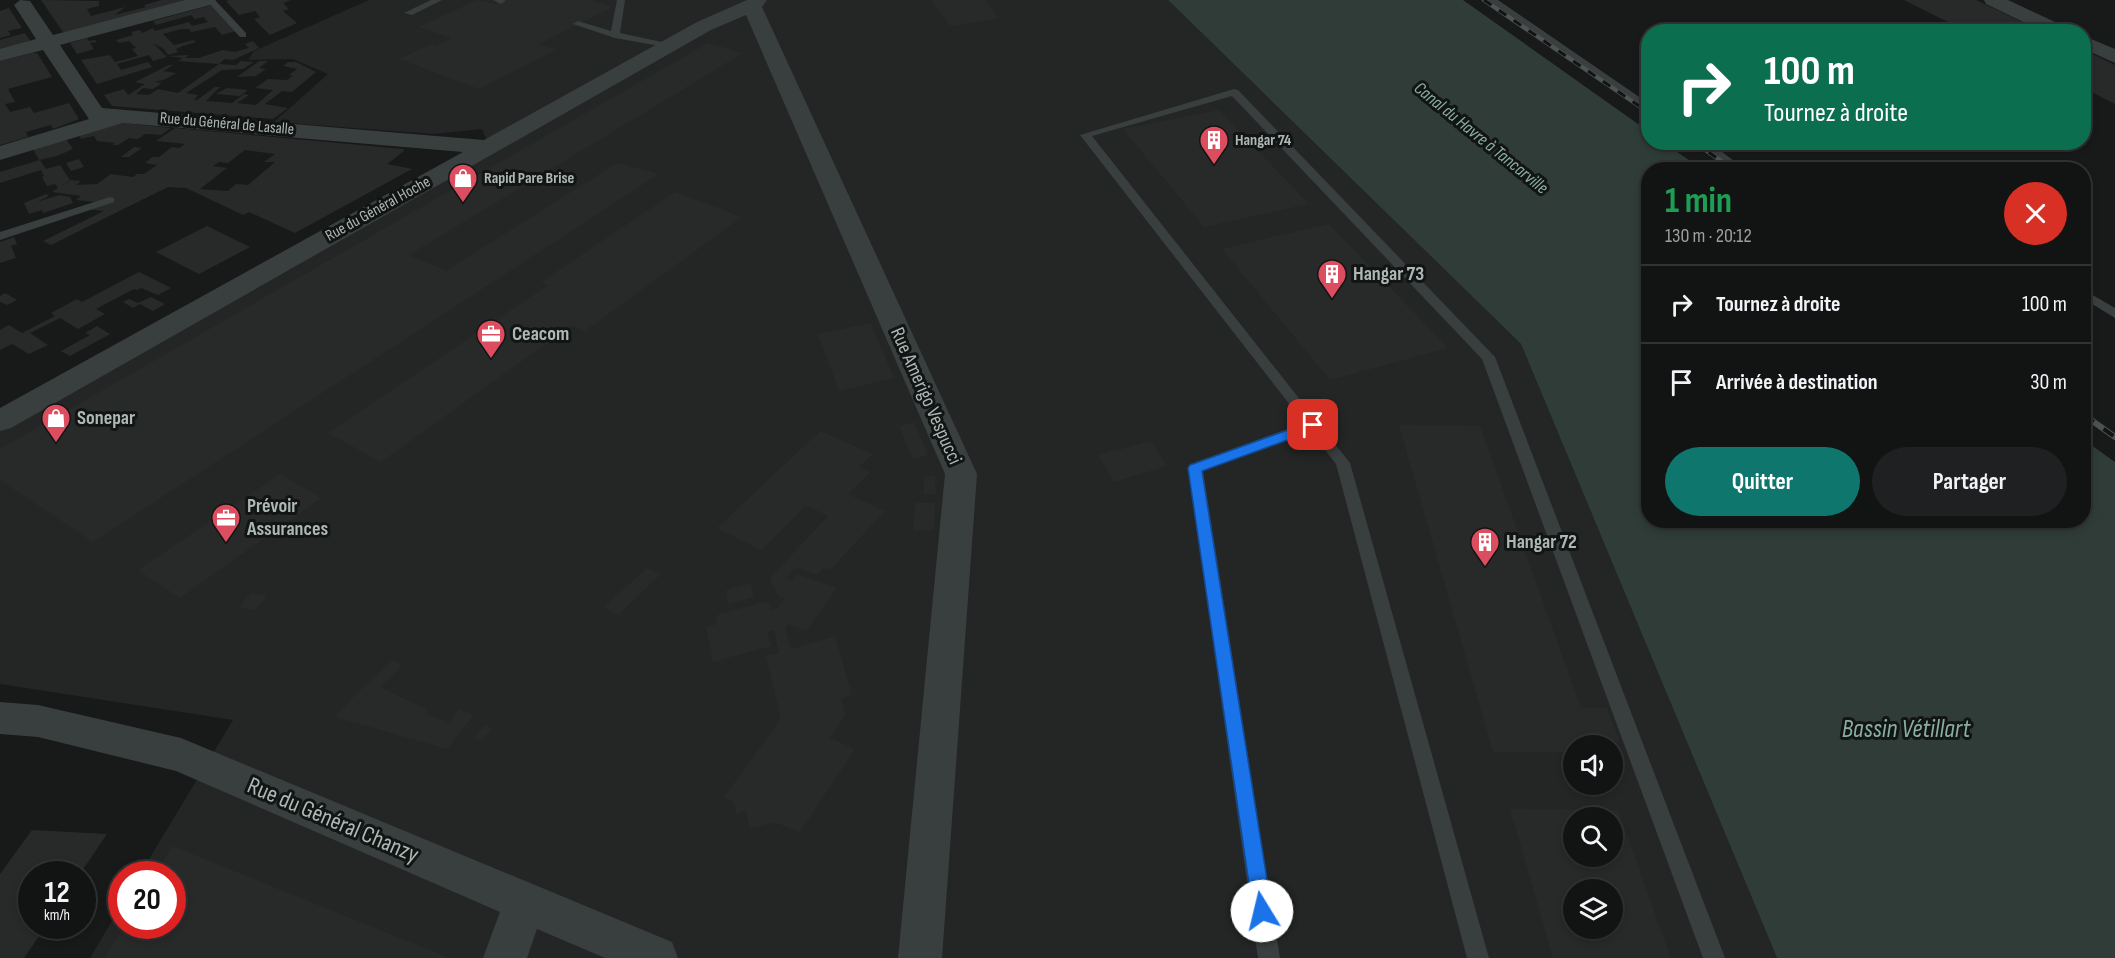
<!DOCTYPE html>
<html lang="fr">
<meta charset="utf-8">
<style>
body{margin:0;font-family:"Sofia Sans Condensed",sans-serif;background:#1f2021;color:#f1f3f6;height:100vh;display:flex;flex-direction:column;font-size:22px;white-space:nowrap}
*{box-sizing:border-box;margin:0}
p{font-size:20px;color:#9c9ea0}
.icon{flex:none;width:33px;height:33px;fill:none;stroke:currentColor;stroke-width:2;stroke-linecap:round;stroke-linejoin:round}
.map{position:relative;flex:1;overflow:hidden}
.side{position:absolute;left:1641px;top:162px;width:450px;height:366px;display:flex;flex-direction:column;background:#121313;border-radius:24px;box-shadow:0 3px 9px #0003,0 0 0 2px #313233}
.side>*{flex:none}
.guide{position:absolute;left:1641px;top:24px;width:450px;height:126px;border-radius:24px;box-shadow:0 3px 9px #0003,0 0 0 2px #313233;background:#0b6e4f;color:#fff;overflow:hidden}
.fabs{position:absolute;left:1563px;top:735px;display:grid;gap:12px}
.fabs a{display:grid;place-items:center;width:60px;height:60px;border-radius:50%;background:#121313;box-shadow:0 3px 9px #0003,0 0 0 2px #313233;font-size:30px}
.speed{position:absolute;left:18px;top:861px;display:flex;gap:12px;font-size:30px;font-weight:700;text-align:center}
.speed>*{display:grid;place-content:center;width:78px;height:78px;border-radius:50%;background:#121313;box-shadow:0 3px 9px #0003,0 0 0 2px #313233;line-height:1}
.speed small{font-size:15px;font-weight:400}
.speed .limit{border:9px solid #d22;background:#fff;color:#111}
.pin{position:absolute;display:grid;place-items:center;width:51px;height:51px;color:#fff;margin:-26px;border-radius:12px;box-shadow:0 3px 9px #0006}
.me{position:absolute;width:66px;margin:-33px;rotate:351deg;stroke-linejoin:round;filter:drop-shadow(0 0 4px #0008)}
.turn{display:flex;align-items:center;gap:21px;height:126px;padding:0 24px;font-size:27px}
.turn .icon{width:78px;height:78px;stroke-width:2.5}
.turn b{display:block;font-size:42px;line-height:51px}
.round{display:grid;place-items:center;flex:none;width:63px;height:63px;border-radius:32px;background:#1f2021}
.summary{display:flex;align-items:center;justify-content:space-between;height:102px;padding:0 24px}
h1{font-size:36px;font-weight:700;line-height:45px;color:#1e9e55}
.primary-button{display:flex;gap:12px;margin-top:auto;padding:12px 24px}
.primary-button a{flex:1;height:69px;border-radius:36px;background:#0f766e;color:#fff;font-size:24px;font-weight:700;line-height:69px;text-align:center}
.primary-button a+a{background:#1f2021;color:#f1f3f6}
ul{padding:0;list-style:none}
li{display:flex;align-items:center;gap:18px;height:78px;padding:0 24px;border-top:2px solid #313233}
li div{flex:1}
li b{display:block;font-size:22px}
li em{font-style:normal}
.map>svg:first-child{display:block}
.built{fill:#242626;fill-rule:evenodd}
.water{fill:#2f3c37}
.building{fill:#282a2a;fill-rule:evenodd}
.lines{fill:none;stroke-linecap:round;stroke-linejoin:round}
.service{fill:#393e3e;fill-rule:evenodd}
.minor{fill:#393e3e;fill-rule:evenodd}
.rail-far1-casing{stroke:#4c5352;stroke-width:4.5}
.rail-casing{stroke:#4c5352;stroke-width:6}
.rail-far1{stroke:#131414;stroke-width:3;stroke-dasharray:9;stroke-linecap:butt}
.rail{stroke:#131414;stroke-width:4;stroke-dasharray:12;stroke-linecap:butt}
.route{fill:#1a73e8;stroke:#114b97;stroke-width:1.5}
.labels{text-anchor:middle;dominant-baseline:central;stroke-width:6;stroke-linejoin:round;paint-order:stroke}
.far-street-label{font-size:16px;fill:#acb8b6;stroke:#131414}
.far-poi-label{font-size:16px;font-weight:bold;fill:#acb8b6;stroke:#131414;text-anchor:start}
.far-water-label{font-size:18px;font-style:italic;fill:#87aea1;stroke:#131414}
.poi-label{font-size:20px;font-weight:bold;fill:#acb8b6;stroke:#131414;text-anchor:start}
.street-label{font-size:20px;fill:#acb8b6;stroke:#131414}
.near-street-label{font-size:24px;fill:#acb8b6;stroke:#131414}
.near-water-label{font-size:26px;font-style:italic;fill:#87aea1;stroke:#131414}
</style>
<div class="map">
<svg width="2115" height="958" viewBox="0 0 2115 958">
<rect width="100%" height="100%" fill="#181919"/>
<!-- built -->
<path class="built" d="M369,0H1168L1521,344L1777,958H90L121,906L122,926H172V874H140L233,720L0,684V421L490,147L482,129L434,134L274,122L328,74L293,59L248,60L254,51ZM1574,746H1612V784H1574ZM1574,818H1612V856H1574ZM1574,890H1612V928H1574Z"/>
<!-- water -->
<polygon class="water" points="1168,0 1463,0 1648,131 1648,142 1664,143 1702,169 1648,170 1648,520 2084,520 2084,440 2115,462 2115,958 1777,958 1521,344"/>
<!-- building -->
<g class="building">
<polygon points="41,0 99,1 99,6 87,9 91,16 125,7 115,15 146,7 144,5 162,0 187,0 67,32 63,32"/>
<polygon points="230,0 291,0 283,3 289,9 283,11 297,23 270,35 254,19 260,17 255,11 239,15 226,1"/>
<polygon points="477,0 495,4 504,0 590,0 612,7 538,44 556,50 479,89 399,59 431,44 436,46 451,38 419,27"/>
<polygon points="931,0 985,0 999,18 950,26"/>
<polygon points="1904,0 1976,0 2043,32 1968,32"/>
<polygon points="212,5 236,31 222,35 215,27 191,32 189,29 181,29 163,34 174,45 194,40 196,42 183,46 176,49 178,52 168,55 164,49 153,43 167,57 153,61 149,55 117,64 121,70 148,62 152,67 97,84 81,60 110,55 115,62 138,56 132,49 136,48 129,41 119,43 116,40 133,35 131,32 140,30 142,33 153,28 155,31 189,22 192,26 208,22 204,17 195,19 191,15 156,25 153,21"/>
<polygon points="9,8 22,28 8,31 11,35 0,38 0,11"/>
<polygon points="25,33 30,41 26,43 0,50 0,40"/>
<polygon points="87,38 89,41 95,40 97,42 90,43 94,49 77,54 70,43"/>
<polygon points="253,41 259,48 233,60 225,59 219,64 236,65 241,61 254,62 243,69 222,70 186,93 198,95 194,100 197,100 215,87 220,87 206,101 232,103 244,94 249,95 237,103 256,105 273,90 255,88 268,79 287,80 293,76 289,75 297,69 283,66 288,62 296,62 316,72 292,92 282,91 265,104 288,108 273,119 112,106 104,95 124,89 128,95 151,80 145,84 135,82 169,65 173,65 163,71 176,73 166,79 155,82 162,83 153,89 143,88 136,94 149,95 158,89 178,93 219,64 178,61 183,58 168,56 189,55 185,58 199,58 223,50 235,52 249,48 245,44"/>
<polygon points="708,43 743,53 409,255 446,271 617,163 659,174 93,542 0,480 0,449"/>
<polygon points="2084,50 2115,65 2115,104 2084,88"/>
<polygon points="32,53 37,53 52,77 8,89 15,102 5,104 10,112 30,107 34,113 69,103 79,119 53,129 51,125 26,132 28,137 0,145 0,61"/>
<polygon points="259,61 268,61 259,68 266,69 256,76 237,77"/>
<polygon points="227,88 248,90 240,96 216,94"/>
<polygon points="1219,110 1309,204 1204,227 1123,129"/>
<polygon points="123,123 171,128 161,135 145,134 138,139 129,138 118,145 112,145 115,143 97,141 94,136 81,139 79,135"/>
<path d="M175,128L403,149L404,151L387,164L412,169L295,233L249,212L243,215L186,188L168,187L51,245L43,241L104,211L87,209L96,202L76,200L81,196L52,192L58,188L55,184L47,186L42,177L44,176L41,170L0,183V172L40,160L46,169L60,165L70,180L62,186L71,180L81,181L76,185L97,184L111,174L133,177L137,174H144L157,165L145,163L152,157H159L172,147L179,148L185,144L156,141ZM245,150L275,154L264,162H275L248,185L236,184L228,191L200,189L227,168L213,166L219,162L228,163Z"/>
<polygon points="66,139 73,149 57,156 39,160 33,149"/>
<polygon points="134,147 142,148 129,157 121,157"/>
<polygon points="79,159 84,167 71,171 66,163"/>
<polygon points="675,192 742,217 585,331 572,325 381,462 328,433 548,285 541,282"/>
<polygon points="46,194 49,196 37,202 59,195 70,197 73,203 43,213 42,210 29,214 24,203"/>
<polygon points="1329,224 1448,348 1330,380 1222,249"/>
<polygon points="207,226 250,247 199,274 156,252"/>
<polygon points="14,237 17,244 11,246 16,258 0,263 0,242"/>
<polygon points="139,272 171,288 158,295 141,288 137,290 134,289 96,309 105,314 78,329 60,318 30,333 48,345 29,354 12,344 0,350 0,330 9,325 22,333 55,316 51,313 77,299 82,302"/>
<polygon points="5,293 17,300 7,305 0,302 0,296"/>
<polygon points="151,297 165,304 153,311 140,304 133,308 123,302 129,299 138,303"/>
<polygon points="871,323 894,378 839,391 818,334"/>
<polygon points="97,326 110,334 70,356 61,351 90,335 85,333"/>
<polygon points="914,422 928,455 913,459 899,426"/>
<polygon points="1399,425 1480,426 1581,708 1607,708 1620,742 1594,742 1595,746 1574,746 1574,752 1493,752"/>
<polygon points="820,431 873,454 859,467 870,472 848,494 885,511 830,570 824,567 817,575 795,567 786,578 792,581 797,574 837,588 806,631 788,624 785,628 791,649 835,636 852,695 841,699 845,715 830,738 855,749 800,832 774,822 750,829 746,811 736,814 734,802 724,797 781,719 766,656 779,653 774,630 767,632 771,646 713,662 706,627 717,624 716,619 719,614 765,602 770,604 771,610 778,608 785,598 778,596 770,578 828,516 806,505 761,550 717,528"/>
<polygon points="1151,441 1167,466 1114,482 1098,455"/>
<polygon points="280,474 321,498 180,598 138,570"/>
<polygon points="935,476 936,494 924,495 924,477"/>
<polygon points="915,503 935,503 934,530 913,531"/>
<polygon points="647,568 660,575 618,615 604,607"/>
<polygon points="751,583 754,597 728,604 726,590"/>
<polygon points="251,593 267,596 255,610 239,607"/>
<polygon points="393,660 402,666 380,687 427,710 427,714 449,722 459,709 474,715 447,749 335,717 360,690"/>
<polygon points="485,725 492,728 481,741 473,738"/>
<path d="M1510,809L1618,810L1671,958H1553ZM1574,818H1612V856H1574ZM1574,890H1612V928H1574Z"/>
<polygon points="32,830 107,834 80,874 32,874 32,926 46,926 24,958 0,958 0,874"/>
<polygon points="172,846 450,958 105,958 124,926 172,926 172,874 155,874"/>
</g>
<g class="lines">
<!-- service -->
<g class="service">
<polygon points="206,0 215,0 246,33 246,37 240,37"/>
<polygon points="431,0 442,0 412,15 404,13"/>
<polygon points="493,0 505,0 505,1 501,4"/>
<polygon points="617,0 625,0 620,33 671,44 671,48 615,38 573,24 578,21 611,31"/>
<polygon points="1488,0 1498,0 1648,103 1648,110"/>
<polygon points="1234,89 1238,90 1495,357 1725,958 1703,958 1482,359 1232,96 1092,136 1350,463 1489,958 1467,958 1336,464 1310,431 1203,471 1280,958 1258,958 1188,468 1190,464 1304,423 1080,135"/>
<polygon points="1696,142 1709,142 1746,170 1733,170"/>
<polygon points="110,197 114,198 114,202 0,240 0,232"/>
<polygon points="2084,290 2115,308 2115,318 2084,299"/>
</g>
<!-- minor -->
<g class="minor">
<polygon points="20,0 30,1 53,35 185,0 216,0 214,4 60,45 102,108 484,140 697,22 747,0 767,0 762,7 977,474 942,958 898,958 945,474 746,15 711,30 11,428 0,431 0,408 463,152 123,123 0,160 0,146 89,119 43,50 0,61 0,49 36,39 14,5"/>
<polygon points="1984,0 2008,0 2068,28 2070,32 2044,32 1986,4"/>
<polygon points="2084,36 2115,49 2115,63 2084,49"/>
<polygon points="0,702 38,705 181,738 672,942 678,958 605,958 537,929 527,958 483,958 500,912 176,771 38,737 0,734"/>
</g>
<!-- rail-far1 casing -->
<g class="rail-far1-casing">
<g id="rail-far1">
<polyline points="1484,0 1648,112"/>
<polyline points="1694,142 1734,170"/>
</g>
</g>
<!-- rail casing -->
<g class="rail-casing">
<polyline id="rail" points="2084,415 2115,437"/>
</g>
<!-- rail-far1 -->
<use href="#rail-far1" class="rail-far1"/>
<!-- rail -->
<use href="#rail" class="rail"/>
</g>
<!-- route -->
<polygon class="route" points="1313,421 1320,425 1318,429 1202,471 1272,911 1269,918 1262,921 1256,918 1253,911 1188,468 1190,465"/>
<!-- icons -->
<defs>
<g id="building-pin" transform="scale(1.5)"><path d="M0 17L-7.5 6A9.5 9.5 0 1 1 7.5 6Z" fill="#dc4d60" stroke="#131414"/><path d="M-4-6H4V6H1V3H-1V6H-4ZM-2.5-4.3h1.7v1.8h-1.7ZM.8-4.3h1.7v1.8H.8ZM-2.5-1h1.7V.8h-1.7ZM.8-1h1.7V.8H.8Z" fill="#fff"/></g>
<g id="shop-pin" transform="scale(1.5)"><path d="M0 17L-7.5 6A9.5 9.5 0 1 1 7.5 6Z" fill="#dc4d60" stroke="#131414"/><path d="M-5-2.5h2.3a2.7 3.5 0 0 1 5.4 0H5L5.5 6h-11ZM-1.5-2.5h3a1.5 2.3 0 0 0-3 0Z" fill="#fff"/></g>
<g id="office-pin" transform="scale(1.5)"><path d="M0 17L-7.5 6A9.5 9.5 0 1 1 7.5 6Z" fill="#dc4d60" stroke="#131414"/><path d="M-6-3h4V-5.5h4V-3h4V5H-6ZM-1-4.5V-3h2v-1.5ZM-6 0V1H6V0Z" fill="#fff"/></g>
</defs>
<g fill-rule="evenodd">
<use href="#building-pin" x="1214" y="140"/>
<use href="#shop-pin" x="463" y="178"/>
<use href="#building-pin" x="1332" y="274"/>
<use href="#office-pin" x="491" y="334"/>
<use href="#shop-pin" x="56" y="418"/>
<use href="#office-pin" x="226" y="518"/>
<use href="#building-pin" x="1485" y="542"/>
</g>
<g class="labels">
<!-- far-street labels -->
<g class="far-street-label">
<text transform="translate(227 124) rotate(5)">Rue du Général de Lasalle</text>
<text transform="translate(378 209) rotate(-29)">Rue du Général Hoche</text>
</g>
<!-- far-poi labels -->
<g class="far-poi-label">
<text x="1235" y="140">Hangar 74</text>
<text x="484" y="178">Rapid Pare Brise</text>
</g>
<!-- far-water labels -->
<g class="far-water-label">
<text transform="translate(1481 138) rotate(39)">Canal du Havre à Tancarville</text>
</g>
<!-- poi labels -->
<g class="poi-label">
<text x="1353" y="274">Hangar 73</text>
<text x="512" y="334">Ceacom</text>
<text x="77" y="418">Sonepar</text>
<text x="247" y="506">Prévoir<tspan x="247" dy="23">Assurances</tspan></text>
<text x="1506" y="542">Hangar 72</text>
</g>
<!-- street labels -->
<g class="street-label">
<text transform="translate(926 396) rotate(66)">Rue Amerigo Vespucci</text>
</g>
<!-- near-street labels -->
<g class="near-street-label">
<text transform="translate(333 820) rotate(23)">Rue du Général Chanzy</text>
</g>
<!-- near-water labels -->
<g class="near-water-label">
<text x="1906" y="729">Bassin Vétillart</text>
</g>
</g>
</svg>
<div class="fabs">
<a><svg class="icon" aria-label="sound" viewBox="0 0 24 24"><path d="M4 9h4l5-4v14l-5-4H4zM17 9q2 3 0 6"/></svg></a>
<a><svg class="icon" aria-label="search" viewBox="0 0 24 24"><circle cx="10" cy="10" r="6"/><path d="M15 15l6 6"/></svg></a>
<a><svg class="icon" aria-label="layers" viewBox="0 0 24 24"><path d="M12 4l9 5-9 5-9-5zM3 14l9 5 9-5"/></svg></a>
</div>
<div class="speed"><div>12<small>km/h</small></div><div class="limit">20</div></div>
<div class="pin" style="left:1313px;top:425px;background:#d93025"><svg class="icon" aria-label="arrive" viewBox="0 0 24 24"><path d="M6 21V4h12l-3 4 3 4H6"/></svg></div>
<svg class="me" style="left:1262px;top:911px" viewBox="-20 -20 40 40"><circle r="19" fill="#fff"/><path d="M0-13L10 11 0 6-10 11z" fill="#1a73e8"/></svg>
<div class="guide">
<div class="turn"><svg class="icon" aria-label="right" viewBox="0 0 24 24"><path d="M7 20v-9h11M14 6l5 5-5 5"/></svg><div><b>100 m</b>Tournez à droite</div></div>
</div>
<section class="side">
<div class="summary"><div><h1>1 min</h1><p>130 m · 20:12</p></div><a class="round" style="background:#d93025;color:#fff"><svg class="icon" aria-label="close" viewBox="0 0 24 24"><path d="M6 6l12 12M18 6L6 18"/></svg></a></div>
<ul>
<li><svg class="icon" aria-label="right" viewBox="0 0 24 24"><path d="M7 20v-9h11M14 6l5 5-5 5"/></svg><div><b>Tournez à droite</b></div><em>100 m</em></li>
<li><svg class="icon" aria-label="arrive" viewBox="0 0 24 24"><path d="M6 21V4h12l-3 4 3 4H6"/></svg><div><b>Arrivée à destination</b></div><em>30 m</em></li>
</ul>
<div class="primary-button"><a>Quitter</a><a>Partager</a></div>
</section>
</div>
